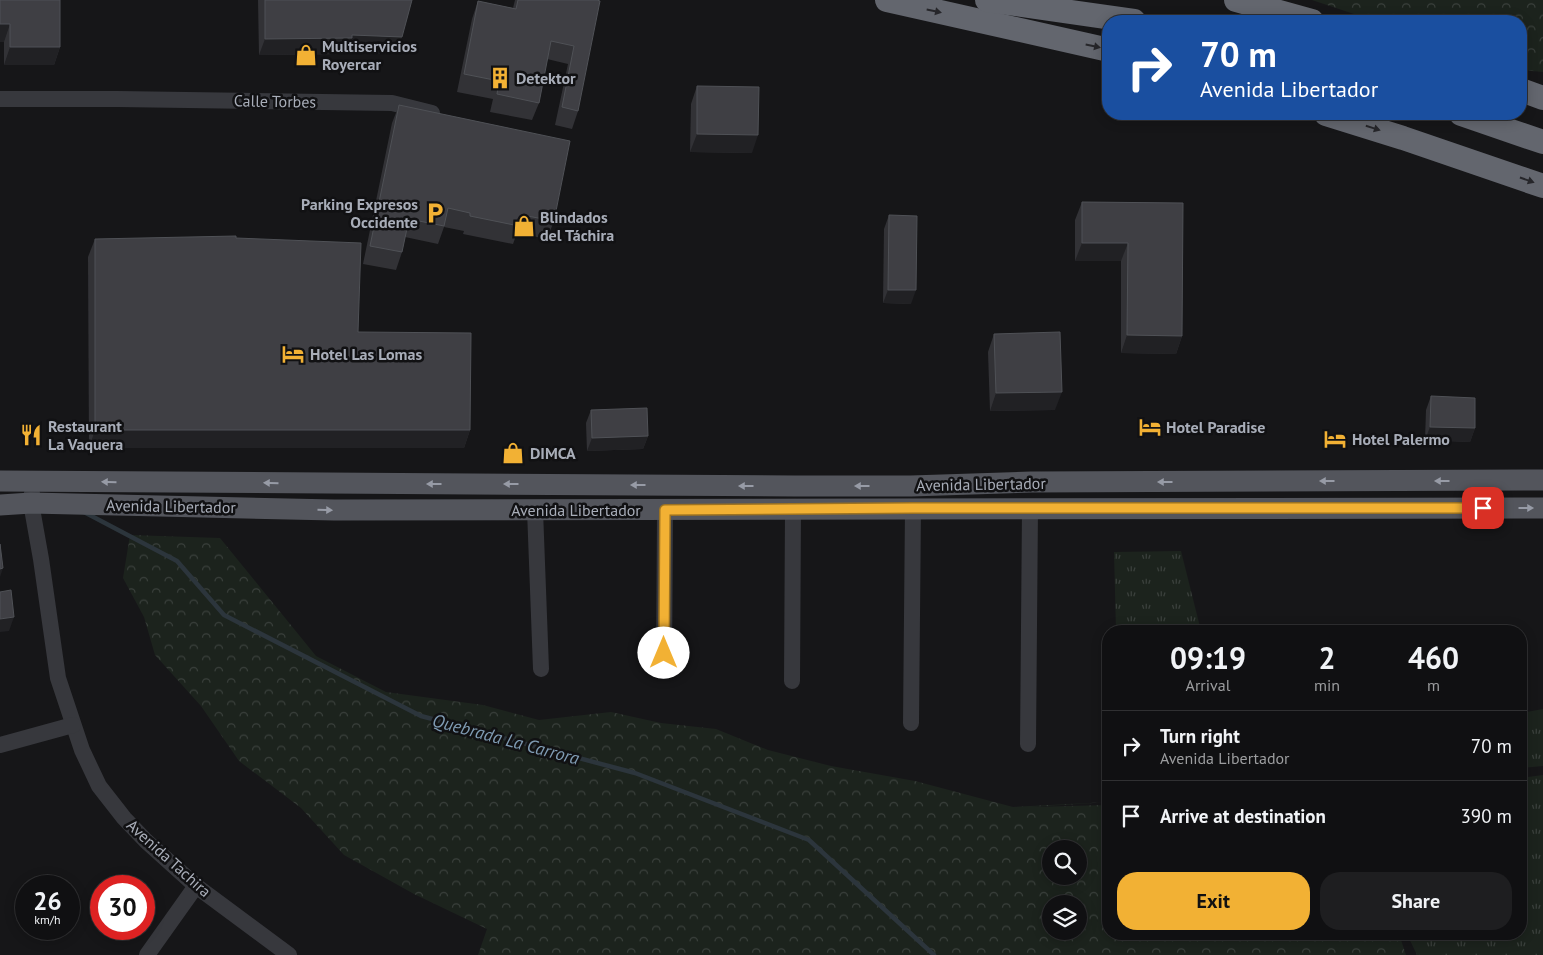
<!DOCTYPE html>
<meta charset="utf-8">
<style>
body{margin:0;font-family:"PT Sans",sans-serif;background:#1e1e20;color:#f1f3f6;height:100vh;display:flex;flex-direction:column;font-size:19px;white-space:nowrap}
*{box-sizing:border-box;margin:0}
p{font-size:16px;color:#9c9d9f}
.icon{flex:none;width:28px;height:28px;fill:none;stroke:currentColor;stroke-width:2;stroke-linecap:round;stroke-linejoin:round}
.map{position:relative;flex:1;overflow:hidden}
.drawer{position:absolute;left:1102px;top:625px;width:425px;height:315px;display:flex;flex-direction:column;background:#101012;border-radius:20px;box-shadow:0 2px 12px #0003,0 0 0 1px #303032}
.drawer>*{flex:none}
.guide{position:absolute;left:1102px;top:15px;width:425px;height:105px;border-radius:20px;box-shadow:0 2px 12px #0003,0 0 0 1px #303032;background:#1a4fa0;color:#fff;overflow:hidden}
.fabs{position:absolute;left:1042px;top:840px;display:grid;gap:10px}
.fabs a{display:grid;place-items:center;width:45px;height:45px;border-radius:50%;background:#101012;box-shadow:0 2px 12px #0003,0 0 0 1px #303032;font-size:25px}
.speed{position:absolute;left:15px;top:875px;display:flex;gap:10px;font-size:25px;font-weight:700;text-align:center}
.speed>*{display:grid;place-content:center;width:65px;height:65px;border-radius:50%;background:#101012;box-shadow:0 2px 12px #0003,0 0 0 1px #303032;line-height:1}
.speed small{font-size:12px;font-weight:400}
.speed .limit{border:8px solid #d22;background:#fff;color:#111}
.pin{position:absolute;display:grid;place-items:center;width:42px;height:42px;color:#fff;margin:-21px;border-radius:10px;box-shadow:0 2px 8px #0006}
.me{position:absolute;width:55px;margin:-28px;rotate:0deg;stroke-linejoin:round;filter:drop-shadow(0 0 4px #0008)}
.turn{display:flex;align-items:center;gap:18px;height:105px;padding:0 15px;font-size:22px}
.turn .icon{width:65px;height:65px;stroke-width:2.5}
.turn b{display:block;font-size:35px;line-height:42px}
.eta{display:flex;justify-content:space-evenly;align-items:center;height:85px;text-align:center}
.eta b{font-size:30px;font-weight:800;line-height:35px}
.button{display:flex;gap:10px;margin-top:auto;padding:10px 15px}
.button a{flex:1;height:58px;border-radius:20px;background:#f2b134;color:#111;font-size:20px;font-weight:800;line-height:58px;text-align:center}
.button a+a{background:#1e1e20;color:#f1f3f6}
ul{padding:0;list-style:none}
li{display:flex;align-items:center;gap:15px;height:70px;padding:0 15px;border-top:1px solid #303032}
li div{flex:1}
li b{display:block;font-size:19px}
li em{font-style:normal}
.map>svg:first-child{display:block}
.grass{fill:url(#grass-tufts)}
.forest{fill:url(#forest-crowns);fill-rule:evenodd}
.lines{fill:none;stroke-linecap:round;stroke-linejoin:round}
.stream{stroke:#2c353c;stroke-width:4.5}
.minor{stroke:#37383d;stroke-width:16}
.major{stroke:#53555c;stroke-width:21}
.highway{stroke:#63666e;stroke-width:24}
.wall{fill:#323236}
.shaded-wall{fill:#212124}
.building{fill:#3f3f44;stroke:#4f5156}
.oneway{fill:#26262a}
.oneway2{fill:#979ba6}
.route-casing{stroke:#9d7322;stroke-width:12}
.route{stroke:#f2b134;stroke-width:9}
.labels{text-anchor:middle;dominant-baseline:central;stroke-width:5;stroke-linejoin:round;paint-order:stroke}
.poi-label{font-size:16px;font-weight:bold;fill:#a8adb8;stroke:#111113;text-anchor:start}
.street-label{font-size:16px;fill:#a8adb8;stroke:#111113}
.water-label{font-size:18px;font-style:italic;fill:#7f9bb3;stroke:#111113}
</style>
<div class="map">
<svg width="1543" height="955" viewBox="0 0 1543 955">
<defs>
<pattern id="grass-tufts" width="24" height="20" patternUnits="userSpaceOnUse" patternTransform="scale(1.25)"><rect width="24" height="20" fill="#1c231d"/><path d="M3 7l-1-3M5 7V3M7 7l1-3M15 17l-1-3M17 17v-4M19 17l1-3" fill="none" stroke="#3a403c"/></pattern>
<pattern id="forest-crowns" width="20" height="18" patternUnits="userSpaceOnUse" patternTransform="scale(1.25)"><rect width="20" height="18" fill="#1c231d"/><path d="M2 6a3 3 0 1 1 6 0M12 15a3 3 0 1 1 6 0" fill="none" stroke="#3a403c"/></pattern>
</defs>
<rect width="100%" height="100%" fill="#161618"/>
<!-- grass -->
<g class="grass">
<polygon points="1181,551 1201,631 1116,631 1114,552"/>
<polygon points="1543,709 1543,766 1521,768 1521,713"/>
<polygon points="1543,775 1543,955 1417,955 1407,934 1521,934 1521,778"/>
</g>
<!-- forest -->
<g class="forest">
<polygon points="1312,0 1543,0 1543,72 1521,70 1521,21 1375,21"/>
<path d="M130,535L220,538L316,656L386,692L483,705L539,720L611,712L661,723L716,729L768,750L831,766L915,781L1013,807L1109,802L1030,807L1109,805V934H1399L1406,955H478L487,929L414,894L344,855L301,808L239,761L201,706L155,655L144,617L123,578ZM1051,849H1079V876H1051ZM1051,904H1079V931H1051Z"/>
</g>
<g class="lines">
<!-- stream -->
<polyline class="stream" points="84,512 177,561 224,615 421,716 635,773 809,840 934,955"/>
<!-- minor -->
<g class="minor">
<polyline points="0,99 118,99 392,103 432,113"/>
<polyline points="32,493 31,503 41,559 58,678 82,750 99,786 124,818 146,841 196,886 289,955"/>
<polyline points="535,510 541,669"/>
<polyline points="664,671 665,510"/>
<polyline points="792,681 793,510"/>
<polyline points="911,723 913,508"/>
<polyline points="1028,744 1030,508"/>
<polyline points="0,745 73,725"/>
<polyline points="147,955 196,886"/>
</g>
<!-- major -->
<g class="major">
<polyline points="0,481 795,486 911,486 1031,482 1543,480"/>
<polyline points="0,505 31,503 334,510 1543,508"/>
</g>
<!-- highway -->
<g class="highway">
<polyline points="887,0 1109,50"/>
<polyline points="987,0 1134,21"/>
<polyline points="1236,0 1312,21"/>
<polyline points="1521,90 1543,98"/>
<polyline points="1326,114 1403,138 1543,186"/>
<polyline points="1461,114 1543,142"/>
</g>
</g>
<!-- wall -->
<g class="wall">
<polygon points="0,0 60,47 54,65 4,65 4,42"/>
<polygon points="258,0 412,0 396,54 346,52 346,54 259,55"/>
<polygon points="515,0 597,0 578,111 572,129 555,125 568,64 547,59 539,103 532,120 490,112 493,99 457,92 472,19 478,1 513,8"/>
<polygon points="697,86 752,153 690,152 691,104"/>
<polygon points="399,105 554,221 547,239 517,233 513,244 463,234 464,231 444,227 438,244 405,237 402,252 396,270 363,264 392,123"/>
<polygon points="1082,202 1183,203 1182,336 1176,354 1121,353 1121,261 1075,261 1075,220"/>
<polygon points="889,215 911,304 883,303 884,229"/>
<polygon points="236,238 358,332 470,430 464,448 89,448 88,257 95,239"/>
<polygon points="994,334 1055,410 990,411 988,352"/>
<polygon points="1431,396 1475,428 1470,442 1425,440 1426,410"/>
<polygon points="591,410 648,436 643,449 587,451 586,423"/>
</g>
<!-- shaded-wall -->
<g class="shaded-wall">
<polygon points="0,24 10,24 4,42 0,42"/>
<polygon points="352,35 402,37 396,54 346,52 346,54 259,55 265,39"/>
<polygon points="10,47 60,47 54,65 4,65"/>
<polygon points="697,134 758,135 752,153 690,152"/>
<polygon points="1082,243 1128,243 1121,261 1075,261"/>
<polygon points="888,290 916,290 911,304 883,303"/>
<polygon points="1127,335 1182,336 1176,354 1121,353"/>
<polygon points="1062,392 1055,410 990,411 996,393"/>
<polygon points="1430,427 1475,428 1470,442 1425,440"/>
<polygon points="95,430 470,430 464,448 89,448"/>
<polygon points="648,436 643,449 587,451 592,438"/>
<polygon points="3,568 0,577 0,569"/>
<polygon points="14,617 9,631 0,632 0,619"/>
</g>
<!-- building -->
<g class="building">
<polygon points="0,0 60,0 60,47 10,47 10,24 0,24"/>
<polygon points="265,0 412,0 402,37 352,35 352,38 265,39"/>
<polygon points="518,0 597,0 600,1 578,111 562,107 574,46 551,41 539,103 497,94 499,81 464,74 478,1 516,9"/>
<polygon points="697,86 759,87 758,135 697,134"/>
<polygon points="399,105 570,141 554,221 522,215 519,226 470,216 470,213 448,208 444,226 409,219 402,252 370,246"/>
<polygon points="1082,202 1183,203 1182,336 1127,335 1128,243 1082,243"/>
<polygon points="889,215 917,216 916,290 888,290"/>
<polygon points="236,236 236,238 361,243 358,332 471,333 470,430 95,430 95,239"/>
<polygon points="1060,332 1062,392 996,393 994,334"/>
<polygon points="1431,396 1475,398 1475,428 1430,427"/>
<polygon points="647,408 648,436 592,438 591,410"/>
<polygon points="0,544 3,568 0,569"/>
<polygon points="11,590 14,617 0,619 0,592"/>
</g>
<!-- one-way arrows -->
<defs><path id="oneway-solid" d="M-6-.8H1V-3.2L6.5 0L1 3.2V.8H-6Z" transform="scale(1.25)"/></defs>
<g class="oneway">
<use href="#oneway-solid" transform="translate(934 11) rotate(12)"/>
<use href="#oneway-solid" transform="translate(1093 46) rotate(12)"/>
<use href="#oneway-solid" transform="translate(1373 128) rotate(17)"/>
<use href="#oneway-solid" transform="translate(1527 180) rotate(19)"/>
</g>
<g class="oneway2">
<use href="#oneway-solid" transform="translate(1327 481) rotate(180)"/>
<use href="#oneway-solid" transform="translate(1442 481) rotate(180)"/>
<use href="#oneway-solid" transform="translate(109 482) rotate(-179)"/>
<use href="#oneway-solid" transform="translate(1165 482) rotate(180)"/>
<use href="#oneway-solid" transform="translate(271 483) rotate(-179)"/>
<use href="#oneway-solid" transform="translate(434 484) rotate(180)"/>
<use href="#oneway-solid" transform="translate(511 484) rotate(180)"/>
<use href="#oneway-solid" transform="translate(638 485) rotate(-180)"/>
<use href="#oneway-solid" transform="translate(746 486) rotate(-180)"/>
<use href="#oneway-solid" transform="translate(862 486) rotate(180)"/>
<use href="#oneway-solid" transform="translate(1526 508)"/>
<use href="#oneway-solid" transform="translate(325 510) rotate(1)"/>
</g>
<g class="lines">
<!-- route casing -->
<g class="route-casing">
<polyline id="route" points="664,653 665,510 913,508 1483,508"/>
</g>
<!-- route -->
<use href="#route" class="route"/>
</g>
<!-- icons -->
<defs>
<g id="shop-bare" transform="scale(1.725)"><path d="M-5-2.5h2.3a2.7 3.5 0 0 1 5.4 0H5L5.5 6h-11ZM-1.5-2.5h3a1.5 2.3 0 0 0-3 0Z" fill="#f2b134" stroke="#111113" stroke-width="2.5" paint-order="stroke"/></g>
<g id="building-bare" transform="scale(1.725)"><path d="M-4-6H4V6H1V3H-1V6H-4ZM-2.5-4.3h1.7v1.8h-1.7ZM.8-4.3h1.7v1.8H.8ZM-2.5-1h1.7V.8h-1.7ZM.8-1h1.7V.8H.8Z" fill="#f2b134" stroke="#111113" stroke-width="2.5" paint-order="stroke"/></g>
<g id="parking-bare" transform="scale(1.725)"><path d="M-3.5-5.5H1a3.5 3.5 0 0 1 0 7H-1V5.5H-3.5ZM-1-3.4V-.6H.8a1.4 1.4 0 0 0 0-2.8Z" fill="#f2b134" stroke="#111113" stroke-width="2.5" paint-order="stroke"/></g>
<g id="hotel-bare" transform="scale(1.725)"><path d="M-6-4.5h1.5V1H6V5H4.5V3h-9V5H-6ZM-4 0a1.8 1.8 0 1 1 3.6 0ZM.5 0V-2.5h3Q6-2.5 6 0Z" fill="#f2b134" stroke="#111113" stroke-width="2.5" paint-order="stroke"/></g>
<g id="restaurant-bare" transform="scale(1.725)"><path d="M-5-6h1v4h1v-4h1v4h1v-4h1v5L-1.5 .5V6h-2V.5L-5-1ZM5-6V6H3V1.5H1.5Q1.5-4 5-6Z" fill="#f2b134" stroke="#111113" stroke-width="2.5" paint-order="stroke"/></g>
</defs>
<g fill-rule="evenodd">
<use href="#shop-bare" x="306" y="55"/>
<use href="#building-bare" x="500" y="78"/>
<use href="#parking-bare" x="435" y="213"/>
<use href="#shop-bare" x="524" y="226"/>
<use href="#hotel-bare" x="293" y="354"/>
<use href="#hotel-bare" x="1150" y="427"/>
<use href="#restaurant-bare" x="31" y="435"/>
<use href="#hotel-bare" x="1335" y="439"/>
<use href="#shop-bare" x="513" y="453"/>
</g>
<g class="labels">
<!-- poi labels -->
<g class="poi-label">
<text x="322" y="46">Multiservicios<tspan x="322" dy="18">Royercar</tspan></text>
<text x="516" y="78">Detektor</text>
<text x="418" y="204" text-anchor="end">Parking Expresos<tspan x="418" dy="18">Occidente</tspan></text>
<text x="540" y="217">Blindados<tspan x="540" dy="18">del Táchira</tspan></text>
<text x="310" y="354">Hotel Las Lomas</text>
<text x="48" y="426">Restaurant<tspan x="48" dy="18">La Vaquera</tspan></text>
<text x="1166" y="427">Hotel Paradise</text>
<text x="1352" y="439">Hotel Palermo</text>
<text x="530" y="453">DIMCA</text>
</g>
<!-- street labels -->
<g class="street-label">
<text transform="translate(275 101) rotate(1)">Calle Torbes</text>
<text transform="translate(981 484) rotate(-1)">Avenida Libertador</text>
<text transform="translate(171 506) rotate(1)">Avenida Libertador</text>
<text x="576" y="510">Avenida Libertador</text>
<text transform="translate(169 858) rotate(42)">Avenida Tachira</text>
</g>
<!-- water labels -->
<g class="water-label">
<text transform="translate(506 739) rotate(15)">Quebrada La Carrora</text>
</g>
</g>
</svg>
<div class="fabs">
<a><svg class="icon" aria-label="search" viewBox="0 0 24 24"><circle cx="10" cy="10" r="6"/><path d="M15 15l6 6"/></svg></a>
<a><svg class="icon" aria-label="layers" viewBox="0 0 24 24"><path d="M12 4l9 5-9 5-9-5zM3 14l9 5 9-5"/></svg></a>
</div>
<div class="speed"><div>26<small>km/h</small></div><div class="limit">30</div></div>
<div class="pin" style="left:1483px;top:508px;background:#d93025"><svg class="icon" aria-label="arrive" viewBox="0 0 24 24"><path d="M6 21V4h12l-3 4 3 4H6"/></svg></div>
<svg class="me" style="left:664px;top:653px" viewBox="-20 -20 40 40"><circle r="19" fill="#fff"/><path d="M0-13L10 11 0 6-10 11z" fill="#f2b134"/></svg>
<div class="guide">
<div class="turn"><svg class="icon" aria-label="right" viewBox="0 0 24 24"><path d="M7 20v-9h11M14 6l5 5-5 5"/></svg><div><b>70 m</b>Avenida Libertador</div></div>
</div>
<section class="drawer">
<div class="eta">
<div><b>09:19</b><p>Arrival</p></div>
<div><b>2</b><p>min</p></div>
<div><b>460</b><p>m</p></div>
</div>
<ul>
<li><svg class="icon" aria-label="right" viewBox="0 0 24 24"><path d="M7 20v-9h11M14 6l5 5-5 5"/></svg><div><b>Turn right</b><p>Avenida Libertador</p></div><em>70 m</em></li>
<li><svg class="icon" aria-label="arrive" viewBox="0 0 24 24"><path d="M6 21V4h12l-3 4 3 4H6"/></svg><div><b>Arrive at destination</b></div><em>390 m</em></li>
</ul>
<div class="button"><a>Exit</a><a>Share</a></div>
</section>
</div>
